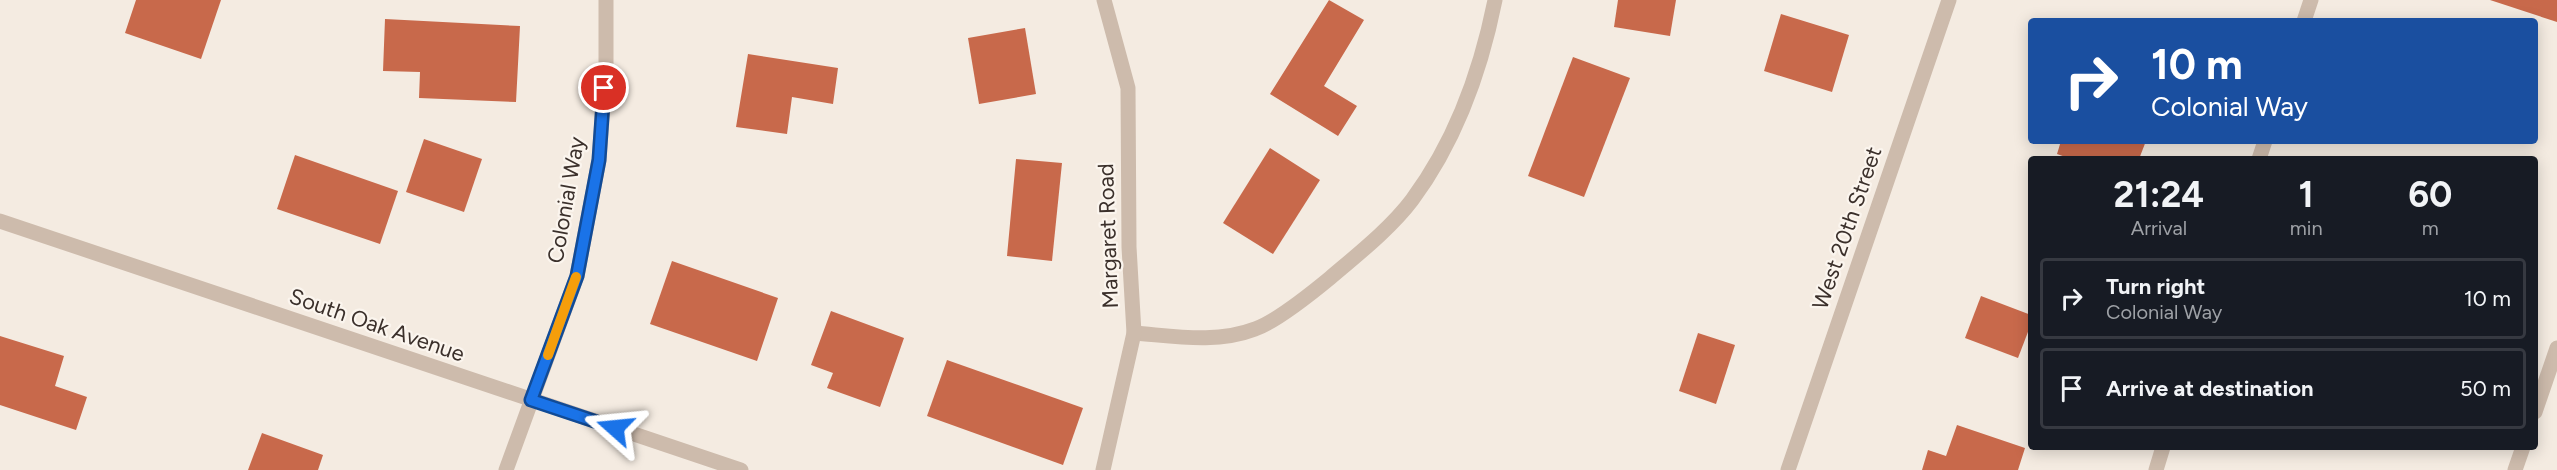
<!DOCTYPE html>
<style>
body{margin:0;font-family:Figtree,sans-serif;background:#20242c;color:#f1f3f6;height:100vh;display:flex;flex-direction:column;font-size:22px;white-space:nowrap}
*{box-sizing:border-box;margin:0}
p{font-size:20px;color:#9ea1a6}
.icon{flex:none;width:33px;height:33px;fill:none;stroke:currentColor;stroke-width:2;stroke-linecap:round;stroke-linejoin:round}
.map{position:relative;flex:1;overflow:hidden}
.sheet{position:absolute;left:2028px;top:156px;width:510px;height:294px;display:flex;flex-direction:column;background:#171b24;border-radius:6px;box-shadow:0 3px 15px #0003}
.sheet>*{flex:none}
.top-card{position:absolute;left:2028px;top:18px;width:510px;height:126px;border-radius:6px;box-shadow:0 3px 15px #0003;background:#1a4fa0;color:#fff;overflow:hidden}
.pin{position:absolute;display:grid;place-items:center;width:51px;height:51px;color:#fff;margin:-26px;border:3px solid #fff;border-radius:50%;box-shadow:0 2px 6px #0007}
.me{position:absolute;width:66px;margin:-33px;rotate:288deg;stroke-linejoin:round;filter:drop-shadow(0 0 4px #0008)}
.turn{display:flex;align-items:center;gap:21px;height:126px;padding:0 24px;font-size:27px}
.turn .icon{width:78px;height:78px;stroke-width:2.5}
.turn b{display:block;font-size:42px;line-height:51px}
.eta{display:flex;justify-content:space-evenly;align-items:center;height:102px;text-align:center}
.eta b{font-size:36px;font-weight:700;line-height:42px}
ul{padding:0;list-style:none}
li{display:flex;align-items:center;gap:18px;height:81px;margin:0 12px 9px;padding:0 12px;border:3px solid #363941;border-radius:6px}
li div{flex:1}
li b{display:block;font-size:22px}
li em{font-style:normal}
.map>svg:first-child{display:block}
.building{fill:#c8694b}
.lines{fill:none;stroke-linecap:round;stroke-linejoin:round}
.service{stroke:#cdbbac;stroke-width:15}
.minor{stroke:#cdbbac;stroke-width:15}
.tertiary{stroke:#cdbbac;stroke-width:15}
.route-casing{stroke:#114b97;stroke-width:15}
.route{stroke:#1a73e8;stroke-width:10}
.slow{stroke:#f59e0b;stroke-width:10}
.labels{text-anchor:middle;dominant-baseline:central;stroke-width:4.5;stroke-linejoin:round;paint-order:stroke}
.street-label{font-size:22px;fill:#3b302b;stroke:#fbf5ee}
</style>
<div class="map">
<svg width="2557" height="470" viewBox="0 0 2557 470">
<rect width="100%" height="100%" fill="#f4ebe1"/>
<!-- building -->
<g class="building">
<polygon points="136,0 221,0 201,59 125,33"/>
<polygon points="1329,0 1364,20 1324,86 1357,106 1338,136 1270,94"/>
<polygon points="1618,0 1676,0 1670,36 1614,27"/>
<polygon points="2490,0 2557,0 2557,22"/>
<polygon points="1781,14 1849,35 1832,92 1764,71"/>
<polygon points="385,19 520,26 516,102 419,98 420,72 383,71"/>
<polygon points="1025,28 1036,94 979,104 968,38"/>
<polygon points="748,54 838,68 833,104 792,97 787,134 736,127"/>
<polygon points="1573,57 1630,78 1584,197 1528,176"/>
<polygon points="424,139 482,159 464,212 406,192"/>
<polygon points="2061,141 2146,141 2139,159 2071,159 2057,154"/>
<polygon points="1270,148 1320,180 1273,254 1223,223"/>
<polygon points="295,155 398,191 380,244 277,209"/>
<polygon points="1016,159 1062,163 1052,261 1007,256"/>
<polygon points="672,261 778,298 757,361 650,324"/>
<polygon points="1981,296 2031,315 2031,324 2018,358 1965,338"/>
<polygon points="831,311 904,338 880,407 827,388 833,373 811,365"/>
<polygon points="1698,333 1735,345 1716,404 1679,391"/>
<polygon points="0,336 64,356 55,386 87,397 76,430 0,405"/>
<polygon points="947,360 1083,408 1063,465 927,416"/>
<polygon points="1957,425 2025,448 2018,470 1922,470 1928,450 1946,456"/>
<polygon points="262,433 323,455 318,470 248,470"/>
</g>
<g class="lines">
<!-- service -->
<g class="service">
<polyline points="2304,21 2311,0"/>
<polyline points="2259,159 2265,141"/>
<polyline points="2156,470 2163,447"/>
</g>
<!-- minor -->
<g class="minor">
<polyline points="0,221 741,470"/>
<path d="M1134,333C1174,336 1216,344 1255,329C1275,322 1313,292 1330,278C1357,255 1391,228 1412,200C1455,142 1481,70 1495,0"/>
<polyline points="2535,412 2557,348"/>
<polyline points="506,470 577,276 599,160 606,65 606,0"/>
<polyline points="1103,470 1134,333 1129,247 1128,88 1104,0"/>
<polyline points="2515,470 2523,447"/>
</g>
<!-- tertiary -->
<polyline class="tertiary" points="1788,470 1949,0"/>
</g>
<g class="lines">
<!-- route casing -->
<g class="route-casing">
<polyline id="route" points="604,88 599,160 577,276 531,400 615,428"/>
</g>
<!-- route -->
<use href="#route" class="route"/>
<!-- slow -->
<polyline class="slow" points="548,355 576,277"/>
</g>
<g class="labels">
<!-- street labels -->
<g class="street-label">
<text transform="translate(566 200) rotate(-80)">Colonial Way</text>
<text transform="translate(1847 228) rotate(-71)">West 20th Street</text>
<text transform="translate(1108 236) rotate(-92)">Margaret Road</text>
<text transform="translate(377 325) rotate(19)">South Oak Avenue</text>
</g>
</g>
</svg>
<div class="pin" style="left:604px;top:88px;background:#d93025"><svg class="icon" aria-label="arrive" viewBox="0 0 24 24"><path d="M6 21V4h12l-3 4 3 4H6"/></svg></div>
<svg class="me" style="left:615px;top:428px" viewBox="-20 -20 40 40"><path d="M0-17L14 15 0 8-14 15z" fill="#1a73e8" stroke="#fff" stroke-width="4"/></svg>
<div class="top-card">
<div class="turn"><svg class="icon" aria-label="right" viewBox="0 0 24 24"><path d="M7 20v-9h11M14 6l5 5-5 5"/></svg><div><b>10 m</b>Colonial Way</div></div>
</div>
<section class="sheet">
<div class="eta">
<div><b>21:24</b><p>Arrival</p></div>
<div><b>1</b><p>min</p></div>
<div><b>60</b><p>m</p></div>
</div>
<ul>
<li><svg class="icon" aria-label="right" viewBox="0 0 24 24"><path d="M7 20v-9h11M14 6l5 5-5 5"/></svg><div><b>Turn right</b><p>Colonial Way</p></div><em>10 m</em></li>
<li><svg class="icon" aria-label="arrive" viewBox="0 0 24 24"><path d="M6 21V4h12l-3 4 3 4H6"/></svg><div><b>Arrive at destination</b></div><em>50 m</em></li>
</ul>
</section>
</div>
